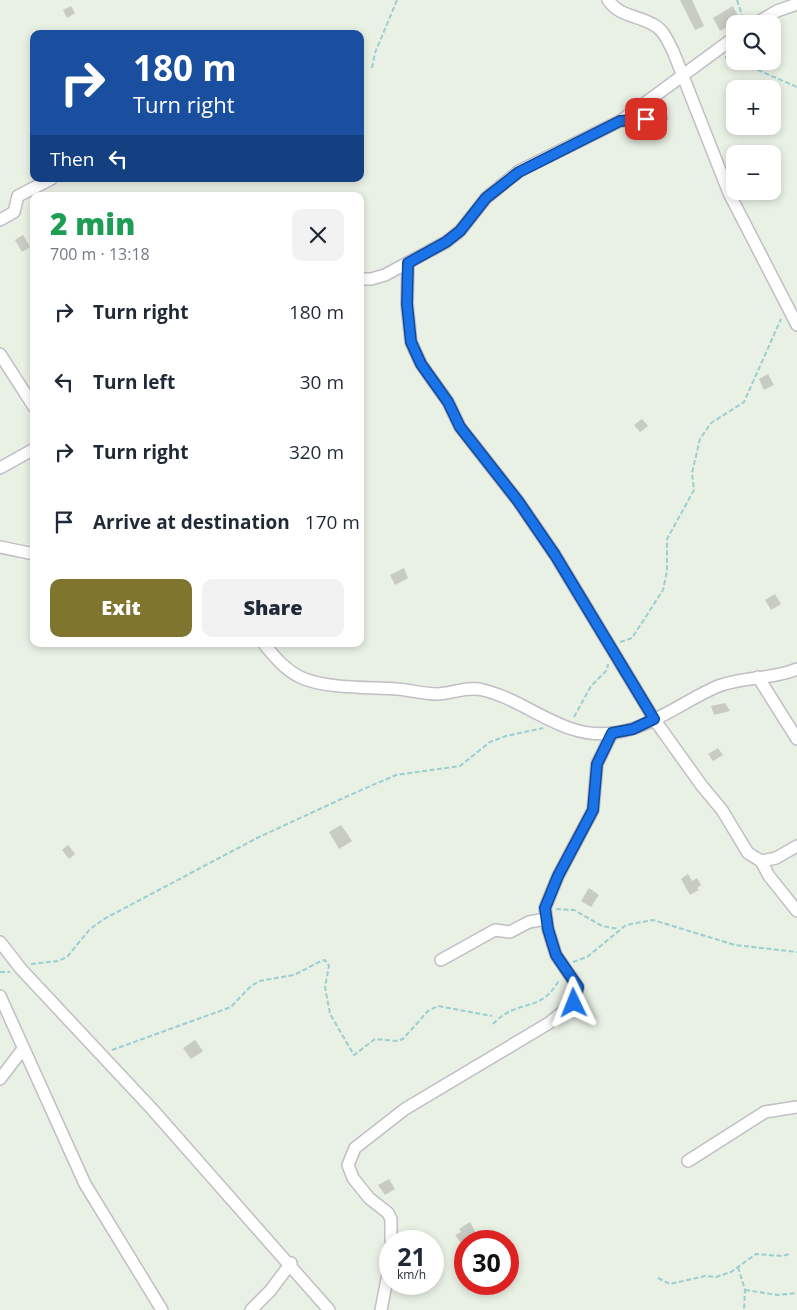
<!DOCTYPE html>
<meta charset="utf-8">
<style>
body{margin:0;font-family:"Open Sans",sans-serif;background:#f2f2f3;color:#1f2937;height:100vh;display:flex;flex-direction:column;font-size:19px;white-space:nowrap}
*{box-sizing:border-box;margin:0}
p{font-size:16px;color:#747a83}
.icon{flex:none;width:28px;height:28px;fill:none;stroke:currentColor;stroke-width:2;stroke-linecap:round;stroke-linejoin:round}
.map{position:relative;flex:1;overflow:hidden}
.panel{position:absolute;left:30px;top:192px;width:334px;height:455px;display:flex;flex-direction:column;background:#fff;border-radius:10px;box-shadow:0 2px 8px #0003}
.panel>*{flex:none}
.guide{position:absolute;left:30px;top:30px;width:334px;height:152px;border-radius:10px;box-shadow:0 2px 8px #0003;background:#1a4fa0;color:#fff;overflow:hidden}
.controls{position:absolute;left:726px;top:15px;display:grid;gap:10px}
.controls a{display:grid;place-items:center;width:55px;height:55px;border-radius:10px;background:#fff;box-shadow:0 2px 8px #0003;font-size:25px}
.speed{position:absolute;left:379px;top:1230px;display:flex;gap:10px;font-size:25px;font-weight:700;text-align:center}
.speed>*{display:grid;place-content:center;width:65px;height:65px;border-radius:50%;background:#fff;box-shadow:0 2px 8px #0003;line-height:1}
.speed small{font-size:12px;font-weight:400}
.speed .limit{border:8px solid #d22;background:#fff;color:#111}
.pin{position:absolute;display:grid;place-items:center;width:42px;height:42px;color:#fff;margin:-21px;border-radius:10px;box-shadow:0 2px 8px #0006}
.me{position:absolute;width:55px;margin:-28px;rotate:358deg;stroke-linejoin:round;filter:drop-shadow(0 0 4px #0008)}
.turn{display:flex;align-items:center;gap:18px;height:105px;padding:0 20px;font-size:22px}
.turn .icon{width:65px;height:65px;stroke-width:2.5}
.turn b{display:block;font-size:35px;line-height:42px}
.then{display:flex;align-items:center;height:48px;padding:0 20px;background:#0003;gap:10px;font-size:19px}
.round{display:grid;place-items:center;flex:none;width:52px;height:52px;border-radius:10px;background:#f2f2f3}
.overview{display:flex;align-items:center;justify-content:space-between;height:85px;padding:0 20px}
h1{font-size:30px;font-weight:800;line-height:38px;color:#1e9e55}
.cta{display:flex;gap:10px;margin-top:auto;padding:10px 20px}
.cta a{flex:1;height:58px;border-radius:10px;background:#80752e;color:#fff;font-size:20px;font-weight:800;line-height:58px;text-align:center}
.cta a+a{background:#f2f2f3;color:#1f2937}
ul{padding:0;list-style:none}
li{display:flex;align-items:center;gap:15px;height:70px;padding:0 20px}
li div{flex:1}
li b{display:block;font-size:19px}
li em{font-style:normal}
.map>svg:first-child{display:block}
.building{fill:#c7cbc1}
.lines{fill:none;stroke-linecap:round;stroke-linejoin:round}
.minor-casing{stroke:#c1bec6;stroke-width:14}
.path{stroke:#9aced0;stroke-width:2;stroke-dasharray:5 2.5;stroke-linecap:butt}
.minor{stroke:#fff;stroke-width:11}
.route-casing{stroke:#114b97;stroke-width:12}
.route{stroke:#1a73e8;stroke-width:9}
</style>
<div class="map">
<svg width="797" height="1310" viewBox="0 0 797 1310">
<rect width="100%" height="100%" fill="#e9f0e4"/>
<!-- building -->
<g class="building">
<polygon points="680,0 692,0 704,26 695,30"/>
<polygon points="71,6 75,13 67,18 63,10"/>
<polygon points="733,6 740,20 720,31 713,18"/>
<polygon points="23,235 30,247 22,252 15,240"/>
<polygon points="768,374 774,385 764,390 759,379"/>
<polygon points="642,419 648,426 640,432 634,425"/>
<polygon points="404,568 408,578 395,585 390,575"/>
<polygon points="775,594 781,604 771,610 765,600"/>
<polygon points="725,703 730,711 714,715 711,706"/>
<polygon points="718,748 723,755 713,761 708,754"/>
<polygon points="341,825 352,841 339,849 329,832"/>
<polygon points="68,845 75,854 69,859 62,850"/>
<polygon points="688,874 692,881 697,878 701,885 697,888 699,890 690,895 681,879"/>
<polygon points="589,888 599,895 591,907 581,901"/>
<polygon points="195,1040 203,1051 191,1059 183,1048"/>
<polygon points="389,1179 395,1189 385,1195 378,1185"/>
<polygon points="470,1222 476,1233 461,1243 455,1235 461,1232 459,1229"/>
</g>
<g class="lines">
<!-- minor casing -->
<g class="minor-casing">
<g id="minor">
<path d="M608,0C620,17 638,15 654,25C664,30 668,42 673,51L729,193L797,325"/>
<polyline points="755,24 777,11 797,4"/>
<polyline points="622,120 735,37"/>
<polyline points="0,220 14,212 18,196 51,179"/>
<polyline points="408,263 407,304 411,342 421,364 448,402 460,427 518,501 555,555 654,719 702,786 722,810 748,853 761,861 776,858 797,846"/>
<polyline points="360,279 371,279 385,275 446,242 460,231 486,198 519,171 620,121 661,118"/>
<polyline points="0,354 34,407"/>
<polyline points="0,468 34,449"/>
<polyline points="0,547 34,554"/>
<path d="M264,644C275,657 284,669 300,677C325,689 368,687 397,689C410,690 424,694 438,694C452,693 469,686 483,690C529,701 563,740 613,733C651,728 682,702 716,687C742,676 772,680 797,669"/>
<polyline points="758,677 797,739"/>
<polyline points="761,861 769,876 797,911"/>
<polyline points="0,942 21,969 152,1109 329,1310"/>
<polyline points="441,960 495,930 510,932 529,922 546,919"/>
<polyline points="0,996 85,1184 162,1310"/>
<polyline points="0,1079 23,1049"/>
<polyline points="688,1161 765,1112 797,1107"/>
<polyline points="391,1241 391,1219 388,1213 369,1198 353,1178 348,1165 355,1148 405,1109 549,1023 574,1003 578,987 556,955 548,929 545,908 558,876 593,810 597,764 612,733"/>
<polyline points="251,1310 270,1291 291,1263"/>
<polyline points="381,1310 390,1264"/>
</g>
</g>
<!-- path -->
<g class="path">
<polyline points="737,0 744,21"/>
<polyline points="725,57 735,60"/>
<polyline points="737,61 797,87"/>
<polyline points="372,68 375,53 397,0"/>
<polyline points="620,642 632,638 663,590 667,571 667,539 694,490 692,473 700,439 711,423 744,402 781,319"/>
<polyline points="574,717 591,686 607,670 608,664"/>
<polyline points="556,909 574,910 602,926 619,929"/>
<polyline points="573,962 587,957 626,925 653,920 735,945 797,952"/>
<polyline points="31,964 58,961 67,957 90,929 104,919 257,838 350,795 396,775 460,766 490,742 506,736 543,728"/>
<polyline points="0,972 10,972"/>
<path d="M493,1024C518,997 540,1015 559,980"/>
<polyline points="112,1050 231,1007 250,987 259,981 294,975 321,961 325,960 329,966 325,987 330,1014 354,1055 375,1039 397,1041 403,1039 428,1011 438,1006 492,1016"/>
<polyline points="738,1267 745,1290 744,1310"/>
<polyline points="658,1278 670,1284 705,1276 716,1277 731,1272 756,1254 782,1256 790,1254"/>
<polyline points="745,1290 778,1295 797,1293"/>
</g>
<!-- minor -->
<use href="#minor" class="minor"/>
</g>
<g class="lines">
<!-- route casing -->
<g class="route-casing">
<polyline id="route" points="574,1003 578,987 556,955 548,929 545,908 558,876 593,810 597,764 612,733 633,729 654,719 555,555 518,501 460,427 448,402 421,364 411,342 407,304 408,263 446,242 460,231 486,198 519,172 620,121 646,119"/>
</g>
<!-- route -->
<use href="#route" class="route"/>
</g>
</svg>
<div class="controls">
<a><svg class="icon" aria-label="search" viewBox="0 0 24 24"><circle cx="10" cy="10" r="6"/><path d="M15 15l6 6"/></svg></a>
<a>+</a>
<a>−</a>
</div>
<div class="speed"><div>21<small>km/h</small></div><div class="limit">30</div></div>
<div class="pin" style="left:646px;top:119px;background:#d93025"><svg class="icon" aria-label="arrive" viewBox="0 0 24 24"><path d="M6 21V4h12l-3 4 3 4H6"/></svg></div>
<svg class="me" style="left:574px;top:1003px" viewBox="-20 -20 40 40"><path d="M0-17L14 15 0 8-14 15z" fill="#1a73e8" stroke="#fff" stroke-width="4"/></svg>
<div class="guide">
<div class="turn"><svg class="icon" aria-label="right" viewBox="0 0 24 24"><path d="M7 20v-9h11M14 6l5 5-5 5"/></svg><div><b>180 m</b>Turn right</div></div>
<div class="then">Then<svg class="icon" aria-label="left" viewBox="0 0 24 24"><path d="M17 20v-9H6M10 6l-5 5 5 5"/></svg></div>
</div>
<section class="panel">
<div class="overview"><div><h1>2 min</h1><p>700 m · 13:18</p></div><a class="round"><svg class="icon" aria-label="close" viewBox="0 0 24 24"><path d="M6 6l12 12M18 6L6 18"/></svg></a></div>
<ul>
<li><svg class="icon" aria-label="right" viewBox="0 0 24 24"><path d="M7 20v-9h11M14 6l5 5-5 5"/></svg><div><b>Turn right</b></div><em>180 m</em></li>
<li><svg class="icon" aria-label="left" viewBox="0 0 24 24"><path d="M17 20v-9H6M10 6l-5 5 5 5"/></svg><div><b>Turn left</b></div><em>30 m</em></li>
<li><svg class="icon" aria-label="right" viewBox="0 0 24 24"><path d="M7 20v-9h11M14 6l5 5-5 5"/></svg><div><b>Turn right</b></div><em>320 m</em></li>
<li><svg class="icon" aria-label="arrive" viewBox="0 0 24 24"><path d="M6 21V4h12l-3 4 3 4H6"/></svg><div><b>Arrive at destination</b></div><em>170 m</em></li>
</ul>
<div class="cta"><a>Exit</a><a>Share</a></div>
</section>
</div>
